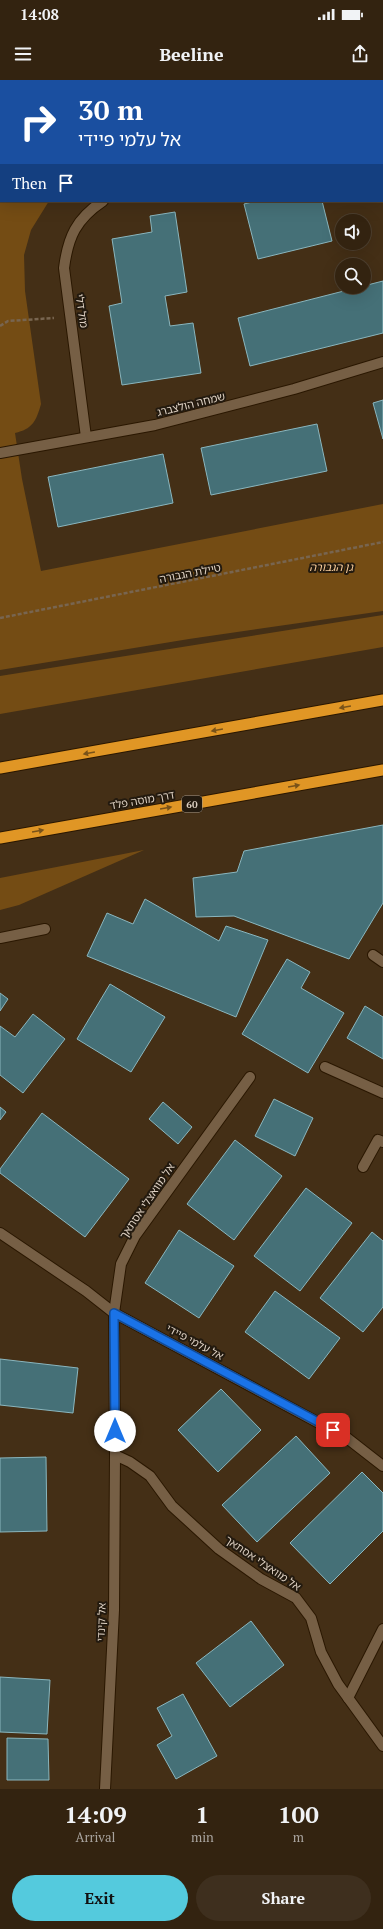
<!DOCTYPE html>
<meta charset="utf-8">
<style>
body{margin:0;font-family:"PT Serif","Noto Sans Hebrew",serif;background:#3e2f1e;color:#f1f3f6;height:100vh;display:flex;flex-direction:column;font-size:15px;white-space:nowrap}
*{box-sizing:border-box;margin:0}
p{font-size:13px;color:#a9a49f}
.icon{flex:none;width:22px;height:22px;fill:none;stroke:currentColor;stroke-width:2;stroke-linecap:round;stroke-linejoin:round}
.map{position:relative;height:1709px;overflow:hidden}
.panel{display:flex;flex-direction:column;background:#332310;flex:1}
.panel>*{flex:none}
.guide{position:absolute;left:0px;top:0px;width:383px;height:122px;box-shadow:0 4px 16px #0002,0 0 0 1px #4e4030;background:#1a4fa0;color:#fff;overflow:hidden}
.tools{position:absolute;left:335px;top:134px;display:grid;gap:8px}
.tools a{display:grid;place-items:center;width:36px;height:36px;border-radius:50%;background:#332310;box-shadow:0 4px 16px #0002,0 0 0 1px #4e4030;font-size:20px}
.pin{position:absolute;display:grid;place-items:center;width:34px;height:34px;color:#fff;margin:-17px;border-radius:8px;box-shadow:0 2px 6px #0006}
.me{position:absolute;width:44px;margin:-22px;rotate:0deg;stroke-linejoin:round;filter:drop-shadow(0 0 3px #0008)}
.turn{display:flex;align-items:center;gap:14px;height:84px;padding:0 12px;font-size:18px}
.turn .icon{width:52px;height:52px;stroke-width:2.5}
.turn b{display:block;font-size:28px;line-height:34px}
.then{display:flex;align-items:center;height:38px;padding:0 12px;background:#0003;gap:8px;font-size:15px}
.eta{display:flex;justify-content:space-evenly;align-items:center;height:68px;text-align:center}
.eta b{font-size:24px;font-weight:600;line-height:28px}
.primary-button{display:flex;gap:8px;margin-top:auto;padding:8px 12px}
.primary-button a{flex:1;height:46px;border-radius:24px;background:#54cadd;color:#111;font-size:16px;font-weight:600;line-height:46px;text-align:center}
.primary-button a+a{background:#3e2f1e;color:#f1f3f6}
.status{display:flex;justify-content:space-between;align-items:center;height:28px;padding:0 20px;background:#332310;direction:ltr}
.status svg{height:11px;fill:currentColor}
header{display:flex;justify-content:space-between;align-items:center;height:52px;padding:0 12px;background:#332310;font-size:18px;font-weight:600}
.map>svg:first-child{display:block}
.green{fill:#744c14}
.building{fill:#457077;stroke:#8ab6be}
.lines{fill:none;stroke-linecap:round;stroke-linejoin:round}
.service-casing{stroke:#2a1700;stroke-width:12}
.minor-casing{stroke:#2a1700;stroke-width:12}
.trunk-casing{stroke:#2a1700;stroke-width:13}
.path{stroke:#786550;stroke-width:2.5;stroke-dasharray:4 2;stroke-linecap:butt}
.service{stroke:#765f45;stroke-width:10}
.minor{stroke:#765f45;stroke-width:10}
.trunk{stroke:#e09625;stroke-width:11}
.oneway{fill:#785219}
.route-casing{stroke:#114b97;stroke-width:10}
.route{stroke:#1a73e8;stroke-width:7}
.labels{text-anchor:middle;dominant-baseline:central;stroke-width:4;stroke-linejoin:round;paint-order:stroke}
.shield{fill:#231a0f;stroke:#a4998c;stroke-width:1}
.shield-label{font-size:10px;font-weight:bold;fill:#dccfc1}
.street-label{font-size:11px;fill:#dccfc1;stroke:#231a0f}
.park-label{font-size:11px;font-style:italic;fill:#f8cc9a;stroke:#231a0f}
</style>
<div class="status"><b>14:08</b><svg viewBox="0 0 49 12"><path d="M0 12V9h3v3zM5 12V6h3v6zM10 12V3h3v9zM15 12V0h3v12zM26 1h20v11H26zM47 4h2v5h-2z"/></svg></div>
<header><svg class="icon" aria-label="menu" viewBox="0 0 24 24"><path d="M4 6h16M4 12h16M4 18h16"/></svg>Beeline<svg class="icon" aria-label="share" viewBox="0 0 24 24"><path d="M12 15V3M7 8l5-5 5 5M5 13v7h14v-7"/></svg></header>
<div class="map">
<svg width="383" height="1709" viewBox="0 0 383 1709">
<rect width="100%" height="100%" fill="#442f16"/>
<!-- green -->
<g class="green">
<path d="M0,30L1,121H49L31,150L24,175L25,211L41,324C36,342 32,349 15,353L22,399L41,491L383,424V531L189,559L0,590Z"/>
<polygon points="383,535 383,567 0,634 0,596"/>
<polygon points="144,770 19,825 0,830 0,798"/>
</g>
<!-- building -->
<g class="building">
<polygon points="5,0 45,0 6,1"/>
<polygon points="256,121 322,121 332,161 258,179 244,124"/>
<polygon points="175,132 187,212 165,216 170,246 193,243 201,293 122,305 109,226 122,223 112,159 152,152 150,136"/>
<polygon points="383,201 383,253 250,286 238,238"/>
<polygon points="383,320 383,359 373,323"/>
<polygon points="317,344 327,391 211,415 201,368"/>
<polygon points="163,374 173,423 58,447 48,397"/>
<polygon points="383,745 383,823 349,879 234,836 196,837 193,798 237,792 244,771"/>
<polygon points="145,819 219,861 226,846 268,860 236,937 87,876 107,833 133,844"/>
<polygon points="287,879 310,892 301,908 344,933 308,993 242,954"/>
<polygon points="110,904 165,937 131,992 77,959"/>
<polygon points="0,913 8,919 0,931"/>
<polygon points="365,926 383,937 383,979 347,958"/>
<polygon points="33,934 65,959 23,1013 0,995 0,946 15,957"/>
<polygon points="274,1019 313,1038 295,1076 255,1056"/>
<polygon points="163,1022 192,1047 178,1064 149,1039"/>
<polygon points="0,1027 6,1032 0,1040"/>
<polygon points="42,1033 129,1099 85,1157 0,1093 0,1089"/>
<polygon points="235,1060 282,1096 234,1160 187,1124"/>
<polygon points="306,1108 352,1143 300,1211 254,1176"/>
<polygon points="179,1150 234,1186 199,1238 145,1203"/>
<polygon points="372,1152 383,1161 383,1227 363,1252 320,1218"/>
<polygon points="275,1211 340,1258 309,1299 245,1252"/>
<polygon points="0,1279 78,1288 73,1333 0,1325"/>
<polygon points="221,1309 261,1350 218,1392 178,1350"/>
<polygon points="296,1356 330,1393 257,1462 222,1425"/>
<polygon points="46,1377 47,1451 0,1452 0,1378"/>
<polygon points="362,1392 383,1413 383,1451 330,1504 290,1463"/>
<polygon points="251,1541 284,1585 230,1627 196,1583"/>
<polygon points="0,1597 50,1600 47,1654 0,1652"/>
<polygon points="183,1614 217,1676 176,1699 157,1665 172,1656 157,1628"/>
<polygon points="7,1658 48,1659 49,1700 7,1700"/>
</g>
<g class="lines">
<!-- service casing -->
<g class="service-casing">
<g id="service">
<polyline points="373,875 383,882"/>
<polyline points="325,987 383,1013"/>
<polyline points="363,1087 378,1060 383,1062"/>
</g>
</g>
<!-- minor casing -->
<g class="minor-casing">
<g id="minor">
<polyline points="382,59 383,59"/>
<path d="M86,357L64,188C68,157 76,139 103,121"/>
<polyline points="0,373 155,345 294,309 383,282"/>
<polyline points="0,858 45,849"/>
<polyline points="250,997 135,1156 121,1184 114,1233 115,1375 130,1382 150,1396 172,1426 219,1469 261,1499 296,1518 311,1538 321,1572 338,1604 383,1666"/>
<polyline points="0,1153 86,1211 114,1233 347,1358 383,1386"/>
<polyline points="348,1618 383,1549"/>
<polyline points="105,1709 114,1530 115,1375"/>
</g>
</g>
<!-- trunk casing -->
<g class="trunk-casing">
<g id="trunk">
<polyline points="0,688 383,620"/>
<polyline points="0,758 383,690"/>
</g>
</g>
<!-- path -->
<g class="path">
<polyline points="0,65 1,65"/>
<polyline points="0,246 8,241 54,238"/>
<polyline points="0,538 383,462"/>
</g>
<!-- service -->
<use href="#service" class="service"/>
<!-- minor -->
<use href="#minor" class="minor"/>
<!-- trunk -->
<use href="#trunk" class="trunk"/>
</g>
<!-- one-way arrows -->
<defs><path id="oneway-solid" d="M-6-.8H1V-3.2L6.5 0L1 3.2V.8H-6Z"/></defs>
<g class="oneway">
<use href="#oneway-solid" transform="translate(345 627) rotate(170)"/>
<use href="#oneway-solid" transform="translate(217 650) rotate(170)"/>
<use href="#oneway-solid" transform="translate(89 673) rotate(170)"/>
<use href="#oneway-solid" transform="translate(294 706) rotate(-10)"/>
<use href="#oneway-solid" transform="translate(166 728) rotate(-10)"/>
<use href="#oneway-solid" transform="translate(38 751) rotate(-10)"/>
</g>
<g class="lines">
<!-- route casing -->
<g class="route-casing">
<polyline id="route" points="115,1351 114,1233 333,1350"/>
</g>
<!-- route -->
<use href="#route" class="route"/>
</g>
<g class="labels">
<!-- shield labels -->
<rect class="shield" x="182" y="716" width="20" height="16" rx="3"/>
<g class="shield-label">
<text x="192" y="724">60</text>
</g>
<!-- street labels -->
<g class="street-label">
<text transform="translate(82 231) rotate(82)">מזל דלי</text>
<text transform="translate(191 324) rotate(-14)">שמחה הולצברג</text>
<text transform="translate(190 493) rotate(-11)">טיילת הגבורה</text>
<text transform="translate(142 720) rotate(-10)">דרך מוסה פלד</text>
<text transform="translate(147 1121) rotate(-56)">אל מוואצלי אסתאך</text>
<text transform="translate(195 1262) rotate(28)">אל עלמי פיידי</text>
<text transform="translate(263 1483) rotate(34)">אל מוואצלי אסתאך</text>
<text transform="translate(101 1542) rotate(-88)">אל קינדי</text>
</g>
<!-- park labels -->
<g class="park-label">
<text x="331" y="487">גן הגבורה</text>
</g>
</g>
</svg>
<div class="tools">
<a><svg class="icon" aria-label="sound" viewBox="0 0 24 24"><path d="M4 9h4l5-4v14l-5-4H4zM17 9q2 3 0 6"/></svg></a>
<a><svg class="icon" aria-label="search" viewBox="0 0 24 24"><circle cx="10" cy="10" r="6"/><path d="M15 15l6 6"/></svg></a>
</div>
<div class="pin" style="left:333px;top:1350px;background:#d93025"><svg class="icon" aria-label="arrive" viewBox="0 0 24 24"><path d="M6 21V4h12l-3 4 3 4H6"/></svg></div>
<svg class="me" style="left:115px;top:1351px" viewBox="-20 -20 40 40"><circle r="19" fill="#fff"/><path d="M0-13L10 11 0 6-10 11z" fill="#1a73e8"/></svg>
<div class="guide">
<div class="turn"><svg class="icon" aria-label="right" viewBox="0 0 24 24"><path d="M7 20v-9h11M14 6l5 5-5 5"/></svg><div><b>30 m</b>אל עלמי פיידי</div></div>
<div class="then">Then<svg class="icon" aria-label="arrive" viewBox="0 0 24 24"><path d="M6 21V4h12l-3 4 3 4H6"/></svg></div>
</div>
</div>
<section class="panel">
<div class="eta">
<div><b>14:09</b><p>Arrival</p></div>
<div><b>1</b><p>min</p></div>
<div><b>100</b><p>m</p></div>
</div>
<div class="primary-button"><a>Exit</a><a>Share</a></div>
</section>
